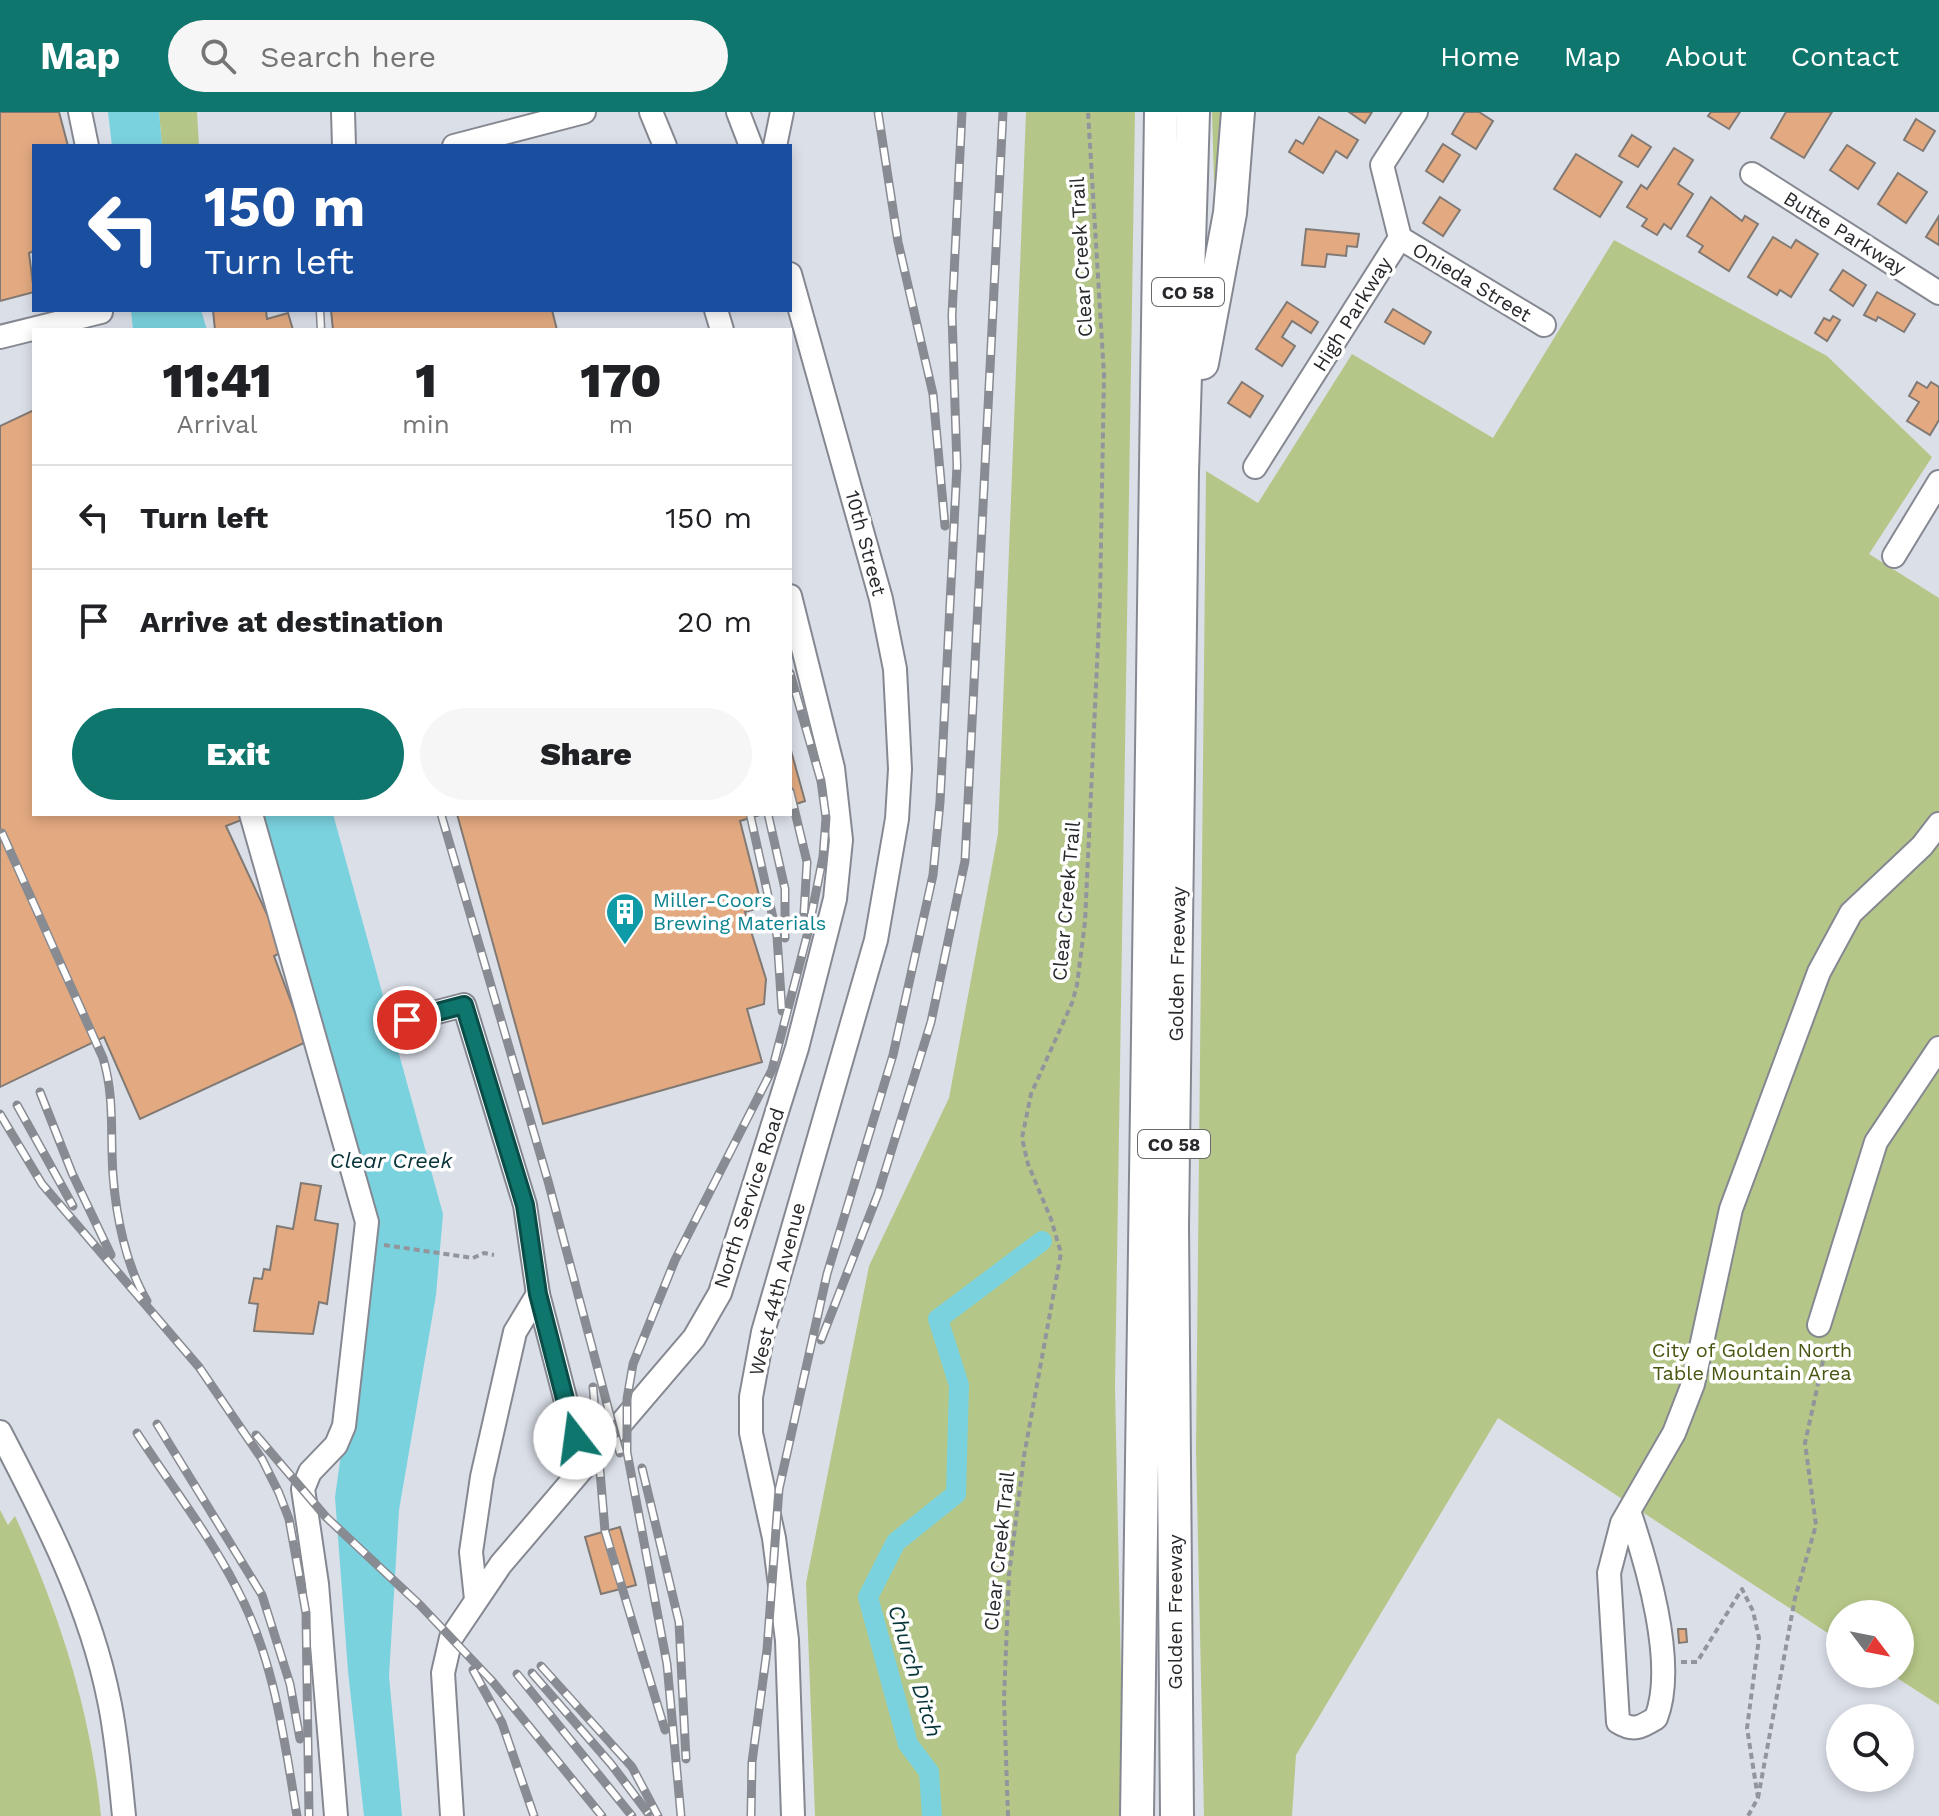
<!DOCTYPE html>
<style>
body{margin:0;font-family:"Work Sans",sans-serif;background:#f6f6f6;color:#202124;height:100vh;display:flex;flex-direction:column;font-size:30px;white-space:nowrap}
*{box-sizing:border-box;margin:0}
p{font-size:26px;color:#757577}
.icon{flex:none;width:44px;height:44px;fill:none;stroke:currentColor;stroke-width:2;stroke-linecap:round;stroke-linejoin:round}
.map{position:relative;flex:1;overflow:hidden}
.panel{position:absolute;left:32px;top:216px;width:760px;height:488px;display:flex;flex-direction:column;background:#fff;border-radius:0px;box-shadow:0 4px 12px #0003}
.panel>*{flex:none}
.banner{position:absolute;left:32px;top:32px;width:760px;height:168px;border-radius:0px;box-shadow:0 4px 12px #0003;background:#1a4fa0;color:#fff;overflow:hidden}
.needle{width:52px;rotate:122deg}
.fabs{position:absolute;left:1826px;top:1488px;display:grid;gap:16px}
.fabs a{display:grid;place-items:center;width:88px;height:88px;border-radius:50%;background:#fff;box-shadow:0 4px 12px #0003;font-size:40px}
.pin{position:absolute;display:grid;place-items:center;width:68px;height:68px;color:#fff;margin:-34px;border:4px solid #fff;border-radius:50%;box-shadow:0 2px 8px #0007}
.me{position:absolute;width:88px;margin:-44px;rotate:345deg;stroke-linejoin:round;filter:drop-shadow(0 0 6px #0008)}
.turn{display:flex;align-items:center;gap:28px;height:168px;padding:0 40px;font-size:36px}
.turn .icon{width:104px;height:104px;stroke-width:2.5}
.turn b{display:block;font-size:56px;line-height:68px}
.eta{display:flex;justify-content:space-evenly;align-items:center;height:136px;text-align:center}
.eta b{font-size:48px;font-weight:800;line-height:56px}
.cta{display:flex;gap:16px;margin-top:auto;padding:16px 40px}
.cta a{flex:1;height:92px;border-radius:48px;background:#0f766e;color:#fff;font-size:32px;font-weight:800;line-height:92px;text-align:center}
.cta a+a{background:#f6f6f6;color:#202124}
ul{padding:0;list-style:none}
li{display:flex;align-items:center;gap:24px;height:104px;padding:0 40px;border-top:2px solid #e0e0e0}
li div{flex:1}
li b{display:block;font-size:30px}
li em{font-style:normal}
header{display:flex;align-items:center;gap:48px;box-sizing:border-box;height:112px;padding:0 40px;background:#0f766e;color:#fff}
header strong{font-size:38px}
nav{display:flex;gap:44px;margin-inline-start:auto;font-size:28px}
.search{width:560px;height:72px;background:#f6f6f6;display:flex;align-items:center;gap:20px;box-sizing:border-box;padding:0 28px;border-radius:44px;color:#757577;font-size:30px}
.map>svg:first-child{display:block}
.green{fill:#b5c788}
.water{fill:#7ad2df}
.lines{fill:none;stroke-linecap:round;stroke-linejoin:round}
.canal{stroke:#7ad2df;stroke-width:20}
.building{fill:#e3aa81;stroke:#817974;stroke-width:2}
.minor-casing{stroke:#858891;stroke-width:26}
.highway-casing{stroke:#858891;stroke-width:36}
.path{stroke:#92959b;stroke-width:4;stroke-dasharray:6 4;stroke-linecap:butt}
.minor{stroke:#fff;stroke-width:22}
.highway{stroke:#fff;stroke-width:32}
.rail-casing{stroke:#888b91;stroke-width:9}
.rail{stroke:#fff;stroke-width:6;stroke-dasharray:18;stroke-linecap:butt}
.route-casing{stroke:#0a4d48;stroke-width:20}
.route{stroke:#0f766e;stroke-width:14}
.labels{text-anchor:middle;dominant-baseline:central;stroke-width:7;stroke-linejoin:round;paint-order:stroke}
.shield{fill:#fff;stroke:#68696b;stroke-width:2}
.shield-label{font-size:18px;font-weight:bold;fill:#27292c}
.street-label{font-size:20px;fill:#27292c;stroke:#fff}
.culture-label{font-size:20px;fill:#0d838f;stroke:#fff;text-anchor:start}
.park-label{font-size:20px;fill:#475610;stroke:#fff}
.water-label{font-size:22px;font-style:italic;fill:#073439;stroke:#fff}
</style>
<header>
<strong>Map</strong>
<div class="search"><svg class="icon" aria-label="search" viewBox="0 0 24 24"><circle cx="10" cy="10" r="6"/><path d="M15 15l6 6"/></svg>Search here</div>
<nav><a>Home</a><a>Map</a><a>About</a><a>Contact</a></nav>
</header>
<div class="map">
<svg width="1939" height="1704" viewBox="0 0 1939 1704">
<rect width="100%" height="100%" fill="#dbdfe8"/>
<!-- green -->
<g class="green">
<polygon points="159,0 197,0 199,34 162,34"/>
<polygon points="1026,0 1135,0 1115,1275 1124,1704 815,1704 806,1471 869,1154 949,986 998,722"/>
<polygon points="1212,0 1229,0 1215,104"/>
<polygon points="1614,128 1827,244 1932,345 1869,442 1939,486 1939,1593 1891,1562 1900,1562 1900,1502 1840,1502 1840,1529 1498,1306 1296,1643 1292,1704 1204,1704 1196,1338 1206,359 1258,391 1352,242 1493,326"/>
<path d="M0,1398L8,1413L15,1404C59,1500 91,1599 101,1704H0Z"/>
</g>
<!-- water -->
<g class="water">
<polygon points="108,0 159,0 162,34 112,34"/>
<polygon points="131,198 201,198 207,218 133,218"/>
<polygon points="256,702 333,702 443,1102 436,1183 399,1398 389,1564 402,1704 364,1704 348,1559 335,1385 372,1121"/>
</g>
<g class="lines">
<!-- canal -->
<polyline class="canal" points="932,1704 929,1660 908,1632 868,1485 896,1430 956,1382 959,1273 938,1207 1042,1129"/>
</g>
<!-- building -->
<g class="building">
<polygon points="0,0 59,0 68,34 34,34 34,139 29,141 34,180 0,189"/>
<polygon points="1349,0 1372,0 1365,11"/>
<polygon points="1465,0 1479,0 1493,9 1476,37 1452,22"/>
<polygon points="1711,0 1740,0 1729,17 1708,4"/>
<polygon points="1786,0 1832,0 1804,46 1771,26"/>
<polygon points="1319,5 1358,28 1347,46 1336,39 1323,61 1289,40 1296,28 1303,32"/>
<polygon points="1916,7 1935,19 1923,39 1904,28"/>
<polygon points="1632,23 1651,35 1638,55 1619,44"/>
<polygon points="1443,32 1460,43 1443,70 1426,59"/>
<polygon points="1847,33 1875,51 1858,77 1830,58"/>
<polygon points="1674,36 1693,48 1678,72 1693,82 1671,117 1664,112 1657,123 1642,114 1647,107 1627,95 1641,73 1647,77"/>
<polygon points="1576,42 1622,70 1600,105 1554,77"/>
<polygon points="1898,61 1927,80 1906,111 1878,92"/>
<polygon points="1440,85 1460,98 1443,124 1423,111"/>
<polygon points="1711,85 1742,109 1745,104 1758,112 1729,159 1699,140 1703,134 1687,124"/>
<polygon points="1939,104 1939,133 1926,125"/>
<polygon points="1306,117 1359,122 1357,135 1347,134 1346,144 1327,142 1325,155 1302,153"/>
<polygon points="1773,125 1791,136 1796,128 1818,142 1791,185 1780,178 1777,183 1748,165"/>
<polygon points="1843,158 1866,173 1853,194 1830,178"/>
<polygon points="1877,180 1915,202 1904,220 1878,205 1876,209 1864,203"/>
<polygon points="1287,190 1318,210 1311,221 1292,209 1282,225 1295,234 1282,254 1256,237"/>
<polygon points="1393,197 1431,220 1424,232 1385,210"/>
<polygon points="213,198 266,198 267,207 288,201 293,218 215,218"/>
<polygon points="331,198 552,198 557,218 333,218"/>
<polygon points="1833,204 1840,208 1827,229 1815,221 1824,206 1830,209"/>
<polygon points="1242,270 1263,284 1250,305 1228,291"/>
<polygon points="1917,270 1927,276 1931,270 1939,275 1939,308 1930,323 1907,309 1919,290 1909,284"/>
<polygon points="34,298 34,702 242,702 244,707 226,714 284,839 274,844 306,930 140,1007 104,925 0,975 0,314"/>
<polygon points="790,635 805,689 790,694"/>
<polygon points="457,702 763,702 740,709 762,795 745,800 766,867 764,892 747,897 762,950 543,1012"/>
<polygon points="301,1071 321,1074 315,1108 338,1112 327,1192 319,1190 313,1222 254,1219 258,1192 249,1191 254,1166 262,1167 264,1157 270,1158 277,1114 293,1117"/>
<polygon points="620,1415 636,1473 601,1482 585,1425"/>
<polygon points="1678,1517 1686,1517 1687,1530 1679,1531"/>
</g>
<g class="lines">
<!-- minor casing -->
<g class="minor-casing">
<g id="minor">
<polyline points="80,0 87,34"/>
<polyline points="343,0 344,34"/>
<polyline points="651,0 665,34"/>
<polyline points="738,0 751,34"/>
<polyline points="454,34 584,0"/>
<polyline points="775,34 782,0"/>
<polyline points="1752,62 1939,181"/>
<polyline points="1400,126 1544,213"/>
<polyline points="790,162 881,487 895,557 900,657 897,707 876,828 763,1220 751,1285 751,1321 774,1426 787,1528 793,1704"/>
<polyline points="716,198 722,218"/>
<polyline points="0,225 101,200"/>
<polyline points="1255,355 1400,126 1382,53 1416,0"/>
<polyline points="1894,444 1939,370"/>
<polyline points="251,702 367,1110 344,1314 336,1333 310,1360 303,1377 317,1472 336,1704"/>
<polyline points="407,908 464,893 525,1093 538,1182"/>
<polyline points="1819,1213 1876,1030 1939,936"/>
<path d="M0,1320C45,1406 90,1493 109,1588C117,1626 120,1665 124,1704"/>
<path d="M1629,1399C1647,1452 1677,1553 1656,1606C1641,1615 1634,1620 1618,1610L1609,1461L1622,1411L1674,1321L1693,1272L1731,1097L1819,860L1851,801L1922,734L1939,712"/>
<polyline points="476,1487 471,1440 482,1365 515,1220 538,1182 583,1355"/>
<polyline points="452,1704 443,1561 451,1526 501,1452 694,1226 720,1181 797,936 835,787 841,728 833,656 790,484"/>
</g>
</g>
<!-- highway casing -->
<g class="highway-casing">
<g id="highway">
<polyline points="1202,251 1230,101 1238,0"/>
<polyline points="1137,1704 1161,0"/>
<polyline points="1177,1704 1172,1114 1182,360 1193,0"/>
</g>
</g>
<!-- path -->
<g class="path">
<polyline points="384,1133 473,1146 484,1141 494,1143"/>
<polyline points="1681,1550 1697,1550 1742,1477 1753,1499 1759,1526 1747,1616 1758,1686 1748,1704"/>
<polyline points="1758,1686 1795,1486 1816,1413 1805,1331 1827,1231"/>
<polyline points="1008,1704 1004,1587 1009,1463 1024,1344 1061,1141 1051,1107 1028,1052 1022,1026 1031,982 1072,891 1077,873 1085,810 1100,488 1104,263 1088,0"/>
</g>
<!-- minor -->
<use href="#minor" class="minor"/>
<!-- highway -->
<use href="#highway" class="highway"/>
<!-- rail casing -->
<g class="rail-casing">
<g id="rail">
<polyline points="878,0 898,130 933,282 945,414"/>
<polyline points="320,198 321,218"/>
<polyline points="790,679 807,750 804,801"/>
<polyline points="441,702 548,1069 620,1341"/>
<polyline points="750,702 777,824 782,899"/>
<polyline points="768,702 785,777 785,826"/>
<path d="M2,721L103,946C115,986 110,1022 113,1063C116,1104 126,1154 147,1189"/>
<polyline points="40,980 72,1061 111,1143"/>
<polyline points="17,993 73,1094"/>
<polyline points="0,1002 42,1072 199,1255 262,1347 279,1381 289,1407 306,1501 309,1704"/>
<polyline points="821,1228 878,1082 931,910 965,749 1003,0"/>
<polyline points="593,1275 605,1419 665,1618"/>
<polyline points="157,1312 262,1483 290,1572 300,1627"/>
<path d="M137,1321C170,1372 209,1422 236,1475C274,1546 284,1626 297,1704"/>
<polyline points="256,1323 326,1405 420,1493 493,1570 602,1704"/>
<polyline points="642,1356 679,1510 686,1647"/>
<polyline points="541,1554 632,1655 658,1704"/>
<polyline points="473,1558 502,1611 534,1704"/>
<polyline points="532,1561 611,1652 648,1701"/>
<polyline points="517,1562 632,1704"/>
<polyline points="681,1704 667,1552 627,1340 627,1287 633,1252 675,1148 772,958 808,820 823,745 826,706 821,669 790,561"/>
<polyline points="751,1704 752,1650 767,1538 779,1377 827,1162 893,943 933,763 940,690 957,354 952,203 962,0"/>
</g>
</g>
<!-- rail -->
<use href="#rail" class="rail"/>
</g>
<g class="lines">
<!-- route casing -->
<g class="route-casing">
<polyline id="route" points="407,908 464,893 525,1093 538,1182 575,1326"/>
</g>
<!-- route -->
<use href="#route" class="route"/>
</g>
<!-- icons -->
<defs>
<g id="building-pin" transform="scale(2)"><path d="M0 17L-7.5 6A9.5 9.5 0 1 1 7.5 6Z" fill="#0f9aa8" stroke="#fff"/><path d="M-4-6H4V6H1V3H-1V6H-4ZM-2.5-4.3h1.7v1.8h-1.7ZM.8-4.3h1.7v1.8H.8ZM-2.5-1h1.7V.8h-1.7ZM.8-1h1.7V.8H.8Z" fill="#fff"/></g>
</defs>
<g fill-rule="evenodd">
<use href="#building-pin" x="625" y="800"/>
</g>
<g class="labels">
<!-- shield labels -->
<g class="shield">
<rect x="1152" y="166" width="72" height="28" rx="6"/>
<rect x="1138" y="1018" width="72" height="28" rx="6"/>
</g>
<g class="shield-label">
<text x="1188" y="180">CO 58</text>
<text x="1174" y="1032">CO 58</text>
</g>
<!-- street labels -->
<g class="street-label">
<text transform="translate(1845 121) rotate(32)">Butte Parkway</text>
<text transform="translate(1081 145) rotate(-93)">Clear Creek Trail</text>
<text transform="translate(1472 170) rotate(31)">Onieda Street</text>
<text transform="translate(1352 202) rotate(-58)">High Parkway</text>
<text transform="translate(866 431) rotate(75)">10th Street</text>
<text transform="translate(1066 789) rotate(-85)">Clear Creek Trail</text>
<text transform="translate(1177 852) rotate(-89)">Golden Freeway</text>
<text transform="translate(749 1086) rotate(-72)">North Service Road</text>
<text transform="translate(777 1177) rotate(-76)">West 44th Avenue</text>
<text transform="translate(999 1439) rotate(-84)">Clear Creek Trail</text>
<text transform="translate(1175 1500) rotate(-90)">Golden Freeway</text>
</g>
<!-- culture labels -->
<g class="culture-label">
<text x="653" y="788">Miller-Coors<tspan x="653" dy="23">Brewing Materials</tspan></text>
</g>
<!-- park labels -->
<g class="park-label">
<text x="1752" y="1238">City of Golden North<tspan x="1752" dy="23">Table Mountain Area</tspan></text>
</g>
<!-- water labels -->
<g class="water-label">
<text x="391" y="1048">Clear Creek</text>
<text transform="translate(915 1559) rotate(73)">Church Ditch</text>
</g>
</g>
</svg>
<div class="fabs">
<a><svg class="needle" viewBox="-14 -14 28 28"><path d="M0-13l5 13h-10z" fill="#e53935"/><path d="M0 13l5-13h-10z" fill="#757577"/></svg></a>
<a><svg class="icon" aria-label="search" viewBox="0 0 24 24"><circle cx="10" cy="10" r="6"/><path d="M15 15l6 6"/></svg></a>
</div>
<div class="pin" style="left:407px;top:908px;background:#d93025"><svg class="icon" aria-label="arrive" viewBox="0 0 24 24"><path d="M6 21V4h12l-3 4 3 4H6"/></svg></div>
<svg class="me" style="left:575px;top:1326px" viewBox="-20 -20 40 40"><circle r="19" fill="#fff"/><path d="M0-13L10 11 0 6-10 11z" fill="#0f766e"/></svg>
<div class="banner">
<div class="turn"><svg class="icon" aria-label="left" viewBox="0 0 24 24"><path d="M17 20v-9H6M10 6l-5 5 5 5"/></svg><div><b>150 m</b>Turn left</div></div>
</div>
<section class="panel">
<div class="eta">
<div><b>11:41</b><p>Arrival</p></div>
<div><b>1</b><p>min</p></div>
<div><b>170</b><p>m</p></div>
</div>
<ul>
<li><svg class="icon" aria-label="left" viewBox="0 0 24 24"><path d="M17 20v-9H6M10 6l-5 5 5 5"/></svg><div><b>Turn left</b></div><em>150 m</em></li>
<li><svg class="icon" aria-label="arrive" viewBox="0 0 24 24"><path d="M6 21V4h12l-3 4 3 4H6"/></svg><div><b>Arrive at destination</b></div><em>20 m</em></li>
</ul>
<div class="cta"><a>Exit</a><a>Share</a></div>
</section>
</div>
